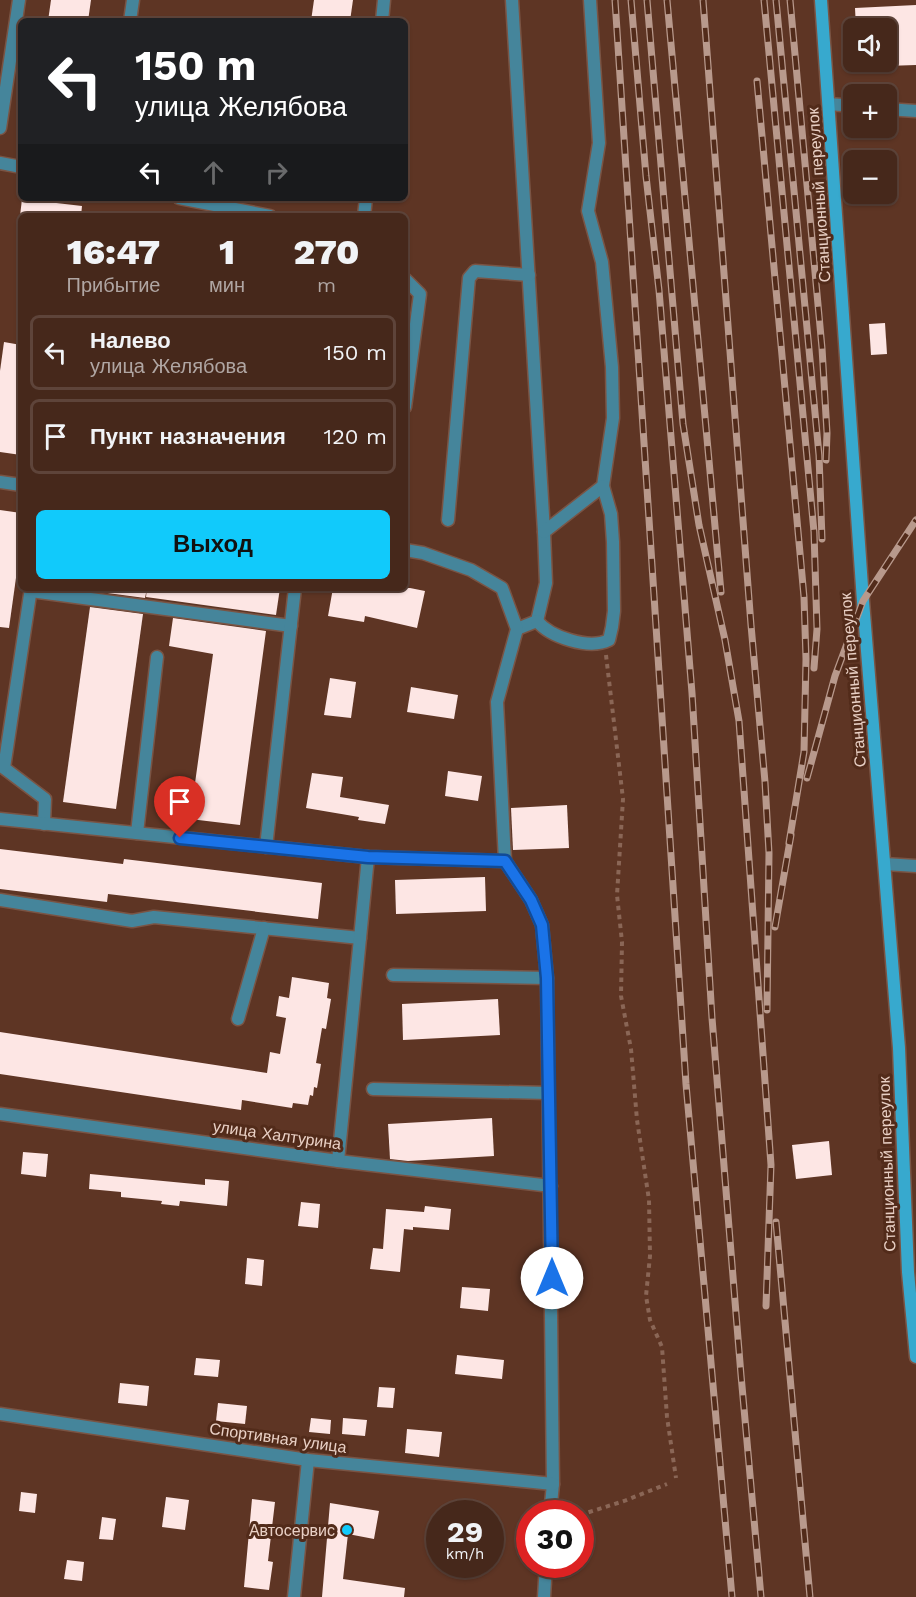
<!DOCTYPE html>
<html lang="ru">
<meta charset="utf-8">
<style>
body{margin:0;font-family:"Work Sans",sans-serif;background:#4d3024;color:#f1f3f6;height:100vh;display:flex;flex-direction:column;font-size:22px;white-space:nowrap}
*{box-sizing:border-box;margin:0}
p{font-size:20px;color:#b0a6a3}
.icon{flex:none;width:33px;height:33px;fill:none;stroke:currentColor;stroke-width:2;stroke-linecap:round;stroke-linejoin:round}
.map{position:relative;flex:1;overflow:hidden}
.panel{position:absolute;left:18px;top:213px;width:390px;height:378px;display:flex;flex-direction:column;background:#46281b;border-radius:9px;box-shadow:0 2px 4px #0004,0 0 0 2px #5e443a}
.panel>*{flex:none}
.top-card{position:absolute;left:18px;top:18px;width:390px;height:183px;border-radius:9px;box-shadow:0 2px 4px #0004,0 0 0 2px #5e443a;background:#202124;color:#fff;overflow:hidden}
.tools{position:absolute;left:843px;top:18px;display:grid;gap:12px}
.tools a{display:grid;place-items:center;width:54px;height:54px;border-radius:9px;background:#46281b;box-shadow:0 2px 4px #0004,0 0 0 2px #5e443a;font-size:30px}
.speed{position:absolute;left:426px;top:1500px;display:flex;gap:12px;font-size:30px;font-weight:700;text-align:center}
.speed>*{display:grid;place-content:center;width:78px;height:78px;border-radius:50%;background:#46281b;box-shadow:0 2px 4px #0004,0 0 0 2px #5e443a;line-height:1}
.speed small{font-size:15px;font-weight:400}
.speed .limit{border:9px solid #d22;background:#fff;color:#111}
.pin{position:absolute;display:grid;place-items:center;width:51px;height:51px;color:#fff;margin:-62px -26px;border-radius:50% 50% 50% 0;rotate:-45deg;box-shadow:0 0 6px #0007}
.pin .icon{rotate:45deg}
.me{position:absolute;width:66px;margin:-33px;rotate:0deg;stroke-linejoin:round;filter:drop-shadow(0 0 4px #0008)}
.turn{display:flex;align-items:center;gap:21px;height:126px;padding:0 18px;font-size:27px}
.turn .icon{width:78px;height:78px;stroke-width:2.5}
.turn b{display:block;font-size:42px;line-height:51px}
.lanes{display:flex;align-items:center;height:57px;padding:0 18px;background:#0003;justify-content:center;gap:30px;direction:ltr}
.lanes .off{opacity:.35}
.eta{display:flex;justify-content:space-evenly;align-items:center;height:102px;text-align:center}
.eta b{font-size:36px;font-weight:800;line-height:42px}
.button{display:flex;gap:12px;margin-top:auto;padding:12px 18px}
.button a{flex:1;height:69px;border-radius:9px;background:#11cafb;color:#111;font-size:24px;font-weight:800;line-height:69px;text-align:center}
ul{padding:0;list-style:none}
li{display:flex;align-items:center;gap:18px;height:75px;margin:0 12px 9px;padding:0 6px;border:3px solid #5e443a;border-radius:9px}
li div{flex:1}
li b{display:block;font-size:22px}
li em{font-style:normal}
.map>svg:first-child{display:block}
.building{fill:#fde6e4}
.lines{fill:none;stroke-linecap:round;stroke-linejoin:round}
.service-casing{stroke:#7a5444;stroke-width:15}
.minor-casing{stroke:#7a5444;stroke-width:15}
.tertiary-casing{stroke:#7a5444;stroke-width:15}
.secondary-casing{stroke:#7a5444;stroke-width:15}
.path{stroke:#8a6656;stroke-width:4;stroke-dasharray:4.5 4.5;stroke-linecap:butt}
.service{stroke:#45859b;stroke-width:12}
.minor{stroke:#45859b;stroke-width:12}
.tertiary{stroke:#45859b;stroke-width:12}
.secondary{stroke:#37a9ce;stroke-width:12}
.rail-casing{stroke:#b8998c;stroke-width:7}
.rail{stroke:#522b1a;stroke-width:4.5;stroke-dasharray:14;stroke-linecap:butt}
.route-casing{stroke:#114b97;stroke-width:15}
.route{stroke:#1a73e8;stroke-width:10}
.poi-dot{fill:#11cafb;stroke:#522b1a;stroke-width:2}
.labels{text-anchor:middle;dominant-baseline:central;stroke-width:6;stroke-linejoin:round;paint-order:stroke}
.street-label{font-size:16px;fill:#e9d0c5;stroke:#522b1a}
.poi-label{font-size:16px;fill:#e9d0c5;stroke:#522b1a;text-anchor:end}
</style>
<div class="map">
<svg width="916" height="1597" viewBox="0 0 916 1597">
<rect width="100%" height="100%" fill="#5e3524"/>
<!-- building -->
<g class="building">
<polygon points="51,0 91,0 88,21 48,21"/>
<polygon points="314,0 353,0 350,21 311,21"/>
<polygon points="916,5 916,65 886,66 886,28 856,28 855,8"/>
<polygon points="22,199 82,206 81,216 20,216"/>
<polygon points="885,323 887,354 871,355 869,324"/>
<polygon points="4,342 21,345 21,455 0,452 0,371"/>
<polygon points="0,510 21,513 21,542 9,628 0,627"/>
<polygon points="93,588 147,588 145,598 92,591"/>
<polygon points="147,588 280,588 276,615 146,597"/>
<polygon points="333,588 410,588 425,591 417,628 365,616 364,622 328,616"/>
<polygon points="90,607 143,614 116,809 63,802"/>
<polygon points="173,618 266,631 240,825 190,819 213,654 169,646"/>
<polygon points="330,678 356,682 351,718 324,715"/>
<polygon points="411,687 458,695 454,719 407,712"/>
<polygon points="448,771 482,776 478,801 445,796"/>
<polygon points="312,773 343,777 340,797 389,805 385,824 358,820 359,817 306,808"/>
<polygon points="567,805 569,848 513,850 511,808"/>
<polygon points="0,849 123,864 124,859 322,883 318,919 108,894 107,902 0,889"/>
<polygon points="485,877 486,911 396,914 395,880"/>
<polygon points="292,977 329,983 327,998 331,999 326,1029 322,1028 316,1063 321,1064 317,1088 314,1087 313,1096 310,1095 308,1105 293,1103 292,1108 242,1100 241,1110 0,1074 0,1032 267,1073 270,1052 280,1054 286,1018 276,1016 279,996 289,998"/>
<polygon points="498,999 500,1035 403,1040 402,1004"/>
<polygon points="492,1118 494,1156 408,1161 390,1159 388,1124"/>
<polygon points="829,1141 832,1175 796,1179 792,1145"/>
<polygon points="23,1152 48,1154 46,1177 21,1174"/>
<polygon points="90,1174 205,1185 205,1179 229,1181 227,1206 180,1201 179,1206 161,1204 162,1201 121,1197 121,1192 89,1189"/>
<polygon points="301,1202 320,1204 318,1228 298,1226"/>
<polygon points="425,1206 451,1209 449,1230 413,1227 413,1230 404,1229 400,1272 370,1269 373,1248 383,1249 386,1209 424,1212"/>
<polygon points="247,1258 264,1260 262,1286 245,1284"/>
<polygon points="462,1287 490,1289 488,1311 460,1308"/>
<polygon points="457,1355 504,1360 502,1379 455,1374"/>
<polygon points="196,1358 220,1360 218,1377 194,1375"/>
<polygon points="120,1383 149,1386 147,1406 118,1403"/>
<polygon points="379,1387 395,1388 393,1408 377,1407"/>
<polygon points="218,1403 247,1406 245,1424 216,1421"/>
<polygon points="311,1418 331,1420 330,1434 309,1432"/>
<polygon points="343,1418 367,1420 365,1436 342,1434"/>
<polygon points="407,1429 442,1432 439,1457 405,1453"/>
<polygon points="21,1492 37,1494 35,1513 19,1511"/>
<polygon points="166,1497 189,1500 185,1530 162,1527"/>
<polygon points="252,1499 275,1502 268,1561 273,1562 269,1590 244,1587"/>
<polygon points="330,1503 379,1511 374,1539 348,1534 343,1579 405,1588 404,1597 322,1597"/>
<polygon points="102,1517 116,1519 113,1540 99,1539"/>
<polygon points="67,1560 84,1562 82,1581 64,1579"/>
</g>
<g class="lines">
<!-- service casing -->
<g class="service-casing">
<g id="service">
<polyline points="512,0 544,532 546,583 537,621 517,629"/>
<polyline points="130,21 133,0"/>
<polyline points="382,21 384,0"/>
<polyline points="0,163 21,167"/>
<polyline points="179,198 270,216"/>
<polyline points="364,216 366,198"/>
<polyline points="405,279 420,294 405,407"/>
<polyline points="448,520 469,278 475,271 529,275"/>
<polyline points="544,532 603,486 613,418 612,367 602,262 588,211 599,143 590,0"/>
<polyline points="31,588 4,768 45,799 44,824"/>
<polyline points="31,591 291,626"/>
<path d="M537,621C550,637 589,650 609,640L612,627L614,611L613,542L611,514L603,486"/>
<polyline points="137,833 157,657"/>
<polyline points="266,847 295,588"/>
<polyline points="0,900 132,921 154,917 360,938"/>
<polyline points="393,975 547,978"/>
<polyline points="238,1019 264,928"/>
<polyline points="373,1089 548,1093"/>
</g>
</g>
<!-- minor casing -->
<g class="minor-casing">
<g id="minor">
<polyline points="829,104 854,106"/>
<polyline points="886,109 916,111"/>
<polyline points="0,482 21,485"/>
<polyline points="405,550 423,553 471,570 502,588 517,629 497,702 505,861 531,900 542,925 547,978 553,1484 550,1514"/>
<polyline points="0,819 368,857 505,861"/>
<polyline points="885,864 916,866"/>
<polyline points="0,1114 338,1161 551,1186"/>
<polyline points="338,1161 368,857"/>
<polyline points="0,1414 308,1460 553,1484"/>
<polyline points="294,1597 308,1460"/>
<polyline points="544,1597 546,1564"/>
</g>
</g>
<!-- tertiary casing -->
<g class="tertiary-casing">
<polyline id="tertiary" points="0,128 19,0"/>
</g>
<!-- secondary casing -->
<g class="secondary-casing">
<polyline id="secondary" points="821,0 863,601 899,1048 908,1272 916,1357"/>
</g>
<!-- path -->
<g class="path">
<polyline points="606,655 623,799 617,895 622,942 621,996 631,1049 637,1120 649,1200 650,1256 646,1296 650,1320 662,1347 667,1417 676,1478"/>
<polyline points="580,1515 624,1501 667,1484"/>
</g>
<!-- service -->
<use href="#service" class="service"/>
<!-- minor -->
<use href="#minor" class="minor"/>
<!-- tertiary -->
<use href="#tertiary" class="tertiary"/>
<!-- secondary -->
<use href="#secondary" class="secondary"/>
<!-- rail casing -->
<g class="rail-casing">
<g id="rail">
<polyline points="615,0 686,1084 732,1597"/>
<polyline points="631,0 646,176 659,290 692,693 712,1018 741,1375 761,1597"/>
<polyline points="647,0 683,424 699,525 725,640 739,721 771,1165 766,1306"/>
<polyline points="667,0 721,592"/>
<polyline points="703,0 751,625 765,782 769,853 767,1010"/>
<polyline points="764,0 814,532 817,629 814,668"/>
<polyline points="776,0 819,455 822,539"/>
<polyline points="790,0 822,348 827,433 826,460"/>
<polyline points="757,81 804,597 806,659 804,752 789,843"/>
<polyline points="807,778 835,676 863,601 916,520"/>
<polyline points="775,927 791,835"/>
<polyline points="776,1222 810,1597"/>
</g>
</g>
<!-- rail -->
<use href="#rail" class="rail"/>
</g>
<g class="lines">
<!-- route casing -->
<g class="route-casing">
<polyline id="route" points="180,838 368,857 505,861 531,900 542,925 547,978 552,1278"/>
</g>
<!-- route -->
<use href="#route" class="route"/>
</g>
<!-- markers -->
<circle class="poi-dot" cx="347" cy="1530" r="6"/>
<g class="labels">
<!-- street labels -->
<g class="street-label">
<text transform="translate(819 195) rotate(-94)">Станционный переулок</text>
<text transform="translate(853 680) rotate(-95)">Станционный переулок</text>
<text transform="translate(277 1135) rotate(8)">улица Халтурина</text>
<text transform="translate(887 1164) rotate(-92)">Станционный переулок</text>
<text transform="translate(278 1438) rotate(8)">Спортивная улица</text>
</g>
<!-- poi labels -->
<g class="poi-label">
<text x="335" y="1530">Автосервис</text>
</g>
</g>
</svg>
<div class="tools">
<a><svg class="icon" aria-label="sound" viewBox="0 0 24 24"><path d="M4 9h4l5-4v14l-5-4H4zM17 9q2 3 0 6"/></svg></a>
<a>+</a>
<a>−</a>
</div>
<div class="speed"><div>29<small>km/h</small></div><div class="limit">30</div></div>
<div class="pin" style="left:180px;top:838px;background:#d93025"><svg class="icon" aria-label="arrive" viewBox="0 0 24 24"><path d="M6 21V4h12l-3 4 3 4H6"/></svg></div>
<svg class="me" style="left:552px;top:1278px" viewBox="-20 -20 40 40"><circle r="19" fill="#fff"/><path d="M0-13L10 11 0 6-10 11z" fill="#1a73e8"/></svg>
<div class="top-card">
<div class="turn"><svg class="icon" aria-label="left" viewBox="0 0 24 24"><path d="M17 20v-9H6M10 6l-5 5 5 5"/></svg><div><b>150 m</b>улица Желябова</div></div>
<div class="lanes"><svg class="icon" aria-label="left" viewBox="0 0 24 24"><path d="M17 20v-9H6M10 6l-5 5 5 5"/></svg><svg class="icon off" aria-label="ahead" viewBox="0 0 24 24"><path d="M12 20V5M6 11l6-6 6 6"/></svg><svg class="icon off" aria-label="right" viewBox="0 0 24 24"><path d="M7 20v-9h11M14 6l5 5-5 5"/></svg></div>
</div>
<section class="panel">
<div class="eta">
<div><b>16:47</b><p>Прибытие</p></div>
<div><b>1</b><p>мин</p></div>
<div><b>270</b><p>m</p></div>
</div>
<ul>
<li><svg class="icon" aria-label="left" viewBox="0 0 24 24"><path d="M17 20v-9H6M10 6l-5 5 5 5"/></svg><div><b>Налево</b><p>улица Желябова</p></div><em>150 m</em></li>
<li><svg class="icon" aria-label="arrive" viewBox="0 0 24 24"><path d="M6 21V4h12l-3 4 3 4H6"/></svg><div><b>Пункт назначения</b></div><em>120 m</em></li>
</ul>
<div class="button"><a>Выход</a></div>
</section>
</div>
